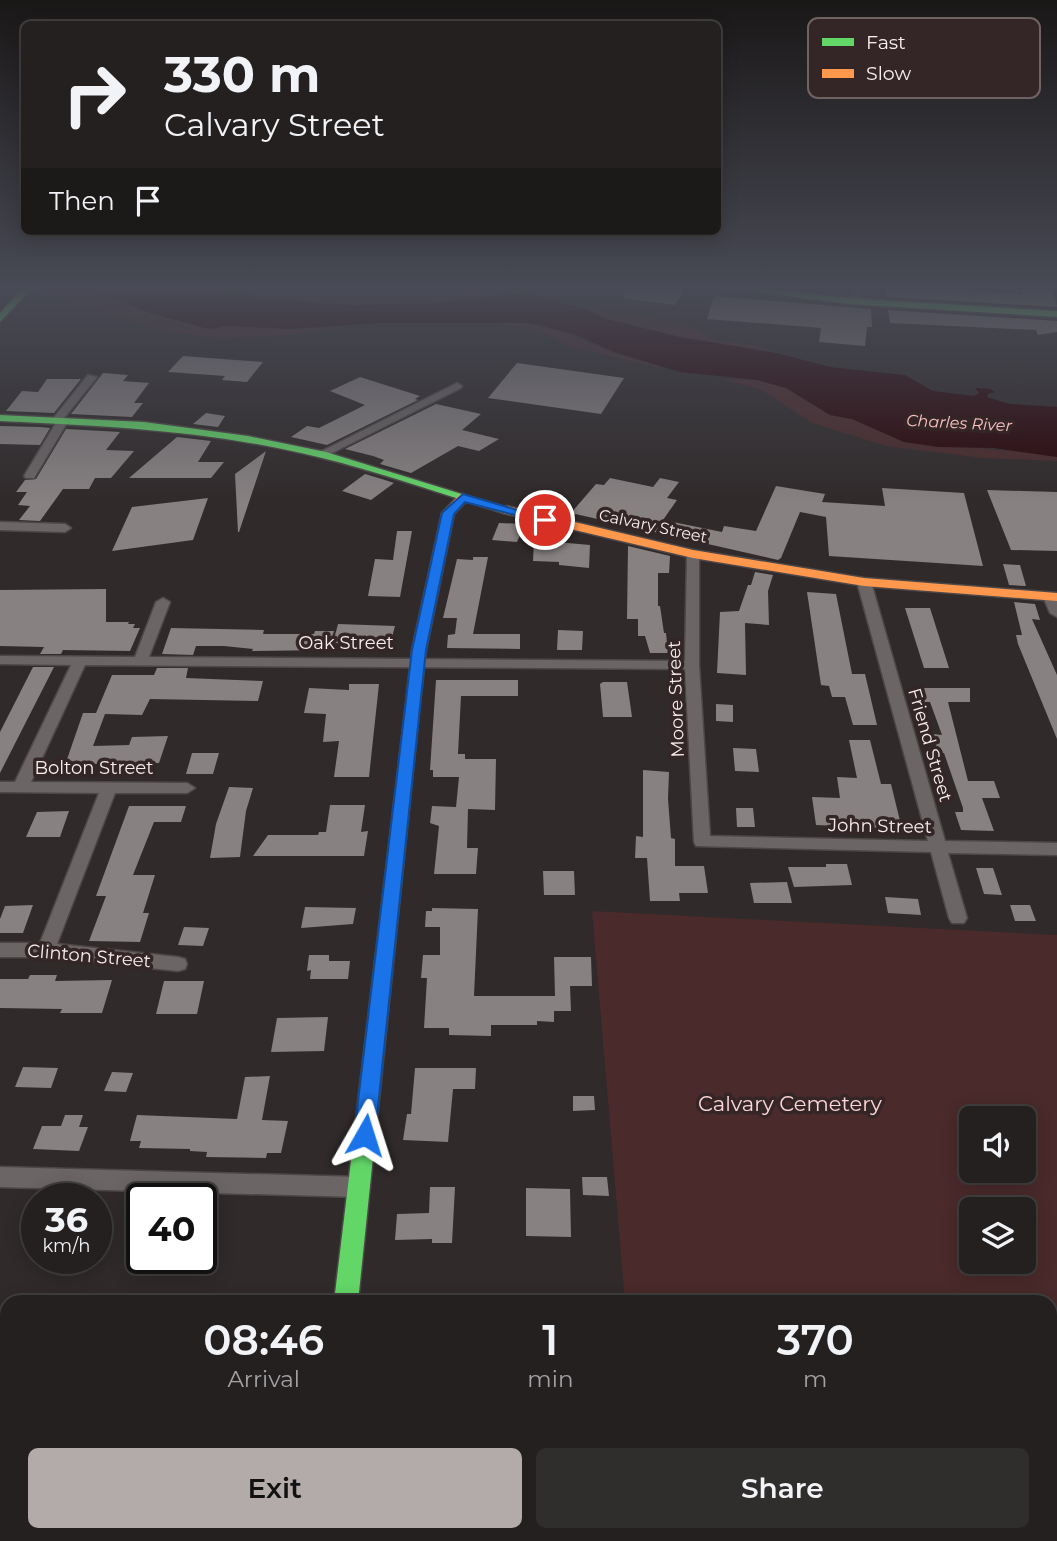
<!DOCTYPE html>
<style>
body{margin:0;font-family:Montserrat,sans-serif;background:#302d2d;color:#f1f3f6;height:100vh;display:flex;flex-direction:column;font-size:26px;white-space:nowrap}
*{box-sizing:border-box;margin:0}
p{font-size:23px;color:#a3a3a5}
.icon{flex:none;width:38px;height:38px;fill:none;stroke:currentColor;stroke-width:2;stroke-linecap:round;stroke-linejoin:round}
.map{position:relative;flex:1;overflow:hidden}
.details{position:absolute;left:0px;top:1295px;width:1057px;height:247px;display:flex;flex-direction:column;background:#242020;border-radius:21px 21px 0 0;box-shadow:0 4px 18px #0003,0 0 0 2px #413e3e}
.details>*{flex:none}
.banner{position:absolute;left:21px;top:21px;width:700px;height:214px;border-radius:10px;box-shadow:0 4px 18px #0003,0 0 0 2px #413e3e;background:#242020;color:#f1f3f6;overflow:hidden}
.buttons{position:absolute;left:959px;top:1106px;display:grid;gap:14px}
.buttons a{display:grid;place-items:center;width:77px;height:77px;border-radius:10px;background:#242020;box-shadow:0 4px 18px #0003,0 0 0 2px #413e3e;font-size:35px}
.speed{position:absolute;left:21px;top:1183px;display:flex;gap:14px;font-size:35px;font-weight:700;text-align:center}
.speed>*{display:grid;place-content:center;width:91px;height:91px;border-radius:50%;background:#242020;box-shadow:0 4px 18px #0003,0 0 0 2px #413e3e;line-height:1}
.speed small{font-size:18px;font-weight:400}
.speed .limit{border:4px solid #111;border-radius:10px;background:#fff;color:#111}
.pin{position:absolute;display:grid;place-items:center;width:60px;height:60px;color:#fff;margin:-30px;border:4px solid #fff;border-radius:50%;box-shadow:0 2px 7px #0007}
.me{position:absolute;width:77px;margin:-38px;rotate:6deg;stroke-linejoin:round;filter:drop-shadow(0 0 5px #0008)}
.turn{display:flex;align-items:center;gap:24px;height:147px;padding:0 28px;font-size:32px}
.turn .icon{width:91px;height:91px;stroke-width:2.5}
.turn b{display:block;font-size:49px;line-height:60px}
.then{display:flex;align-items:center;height:66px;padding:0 28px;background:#0003;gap:14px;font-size:26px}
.eta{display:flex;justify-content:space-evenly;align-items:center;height:119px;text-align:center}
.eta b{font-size:42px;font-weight:600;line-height:49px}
.cta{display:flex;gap:14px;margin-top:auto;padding:14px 28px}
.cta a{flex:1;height:80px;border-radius:10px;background:#b3aaaa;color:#111;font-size:28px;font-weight:600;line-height:80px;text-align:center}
.cta a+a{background:#302d2d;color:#f1f3f6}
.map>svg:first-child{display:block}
.green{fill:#4a2a2b;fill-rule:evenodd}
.water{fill:#2a0509}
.building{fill:#878181}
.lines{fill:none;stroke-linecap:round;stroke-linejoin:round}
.street-casing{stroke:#4d4747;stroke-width:3}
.fast-casing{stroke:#4d4747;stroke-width:3}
.slow-casing{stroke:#4d4747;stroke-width:3}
.street{fill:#6b6565;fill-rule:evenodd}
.fast{fill:#63d668;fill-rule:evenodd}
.slow{fill:#ff974d;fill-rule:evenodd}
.route{fill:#1a73e8;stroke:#114b97;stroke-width:2}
.labels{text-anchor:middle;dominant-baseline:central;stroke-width:7;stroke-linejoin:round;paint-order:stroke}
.far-water-label{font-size:16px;font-style:italic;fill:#fbc0c0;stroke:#342626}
.far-street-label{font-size:16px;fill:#f9efef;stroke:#342626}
.street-label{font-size:18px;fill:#f9efef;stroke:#342626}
.near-park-label{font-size:21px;fill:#fed6d5;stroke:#342626}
.key{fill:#342626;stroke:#6f6262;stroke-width:2}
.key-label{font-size:19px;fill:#f9efef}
</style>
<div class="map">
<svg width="1057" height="1541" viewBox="0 0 1057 1541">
<rect width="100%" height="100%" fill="#302a2a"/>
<!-- green -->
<g class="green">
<polygon points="0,288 45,288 70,295 95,293 153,314 209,329 228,326 291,329 349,326 293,335 221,339 159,330 44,292"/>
<path d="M481,290L513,293C423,307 329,312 239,294L353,295L398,291Z"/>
<polygon points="588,310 661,320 695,328 715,340 760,346 776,353 680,337 606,319"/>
<path d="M508,322C548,323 575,338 612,352C631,359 651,363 669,370L572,347L538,330L508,325L468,324Z"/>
<polygon points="720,379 757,380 786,388 830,415 852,419 904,442 1036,453 1057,457 1057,461 983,458 886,446 812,423 760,389"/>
<path d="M592,911L1057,935V1541H644V1535H1050V1302H625ZM1024,1118V1171H971V1118ZM1024,1209V1262H971V1209Z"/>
</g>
<!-- water -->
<polygon class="water" points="45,288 226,288 239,294 266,299 353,305 438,303 525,293 583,308 606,319 680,337 776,353 830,367 905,375 933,391 974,396 979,393 975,388 990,389 995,392 988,394 987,397 1009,404 1057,407 1057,457 994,448 938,447 904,442 852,419 830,415 786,388 757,380 680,372 614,352 574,334 531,323 380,323 291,329 228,326 209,329 153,314 108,296 89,293 63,295"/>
<!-- building -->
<g class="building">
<polygon points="624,288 681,288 680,290 684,290 675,305 623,298"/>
<polygon points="885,288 944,288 1023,295 1021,289 1053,290 1057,307 886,297"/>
<polygon points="714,296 871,309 872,327 867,327 865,346 819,342 821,328 707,319"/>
<polygon points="888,310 1057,321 1057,332 1038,335 1036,330 890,323"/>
<polygon points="183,356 263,362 247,382 222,380 225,376 168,372"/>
<polygon points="517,363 624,378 601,414 488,398"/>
<polygon points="103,373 128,375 123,381 149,383 134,403 143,403 132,417 71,414"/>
<polygon points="360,377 420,396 415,399 418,400 327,445 291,437 307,426 319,428 365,405 330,391"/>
<polygon points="47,379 81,379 54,413 6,411 22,391 38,392"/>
<polygon points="436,404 481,414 462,430 499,439 479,451 458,446 411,473 380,464 384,460 373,456 345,449"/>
<polygon points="206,413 225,416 218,427 193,424"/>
<polygon points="0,426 40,427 50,428 40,445 0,444"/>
<polygon points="66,429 120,432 106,450 134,451 111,478 95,478 89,489 63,489 40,521 19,520 30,506 18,505 27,492 16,492 25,480 36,479"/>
<polygon points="177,437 211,441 198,462 224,462 211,478 129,478"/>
<polygon points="266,451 239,532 238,532 235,474"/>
<polygon points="365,474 385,480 394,483 371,500 342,491"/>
<polygon points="610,478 653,487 660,478 679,482 667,498 677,500 663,520 722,532 724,526 756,531 776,486 825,494 822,502 885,506 882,488 964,493 983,566 829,556 826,517 800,512 781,558 778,560 571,513 596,484 604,485"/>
<polygon points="987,490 1057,492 1057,551 1011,550"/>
<polygon points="208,498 193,540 112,551 132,507"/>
<polygon points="499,523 525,524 517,542 492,540"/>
<polygon points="397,531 412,531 400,597 368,596 375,559 393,560"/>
<polygon points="534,540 590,545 589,568 559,565 559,562 533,561"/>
<polygon points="628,546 670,556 669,573 658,573 658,606 660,606 664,633 666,633 668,653 650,653 645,636 638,636 638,619 627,619"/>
<polygon points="473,557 488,557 473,634 520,634 520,649 447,648 448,635 455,634 457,618 443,618 457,559 473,560"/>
<polygon points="1003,564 1020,565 1026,586 1009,585"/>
<polygon points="755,572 773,575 768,591 769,625 745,623 746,675 717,673 720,612 739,611 748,585 751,585"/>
<polygon points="106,589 106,622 129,622 128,624 135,624 133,628 140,628 130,651 63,650 61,654 40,654 44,647 0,646 0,590"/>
<polygon points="807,592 836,594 852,674 865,674 877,725 853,725 845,697 832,697 829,686 821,685"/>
<polygon points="1014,602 1035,604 1040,620 1032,619 1057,675 1057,739 1018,644 1016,635 1022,635"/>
<polygon points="905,608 930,608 949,668 924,668"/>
<polygon points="338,624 395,626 389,649 366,648 367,644 333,643"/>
<polygon points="171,628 264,630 263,634 314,634 315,631 334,631 328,650 252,651 253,649 224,646 196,646 193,655 162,654"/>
<polygon points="558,630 583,631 582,650 557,650"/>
<polygon points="33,667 54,667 0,773 0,732"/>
<polygon points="157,668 188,668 186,678 263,681 258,701 150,699 142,715 105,714 93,746 129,745 132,737 168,736 159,763 94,764 92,768 64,768 83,713 96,713 112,675 154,675"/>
<polygon points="436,680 518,680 518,696 461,696 458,754 465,754 465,759 496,759 495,810 468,809 467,848 478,848 476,874 434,874 439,826 430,823 432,806 456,807 459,777 433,777 433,770 430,770"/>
<polygon points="603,682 627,682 632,717 603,717 600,684"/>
<polygon points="349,684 379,684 369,777 334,777 339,741 323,742 326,714 304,713 309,688 349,690"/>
<polygon points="918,688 970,688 970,702 948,702 968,781 994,781 1000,798 982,798 994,831 961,830 955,812 963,812 963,808 944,753 938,753 933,734 942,735 930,702 923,702"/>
<polygon points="716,704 733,705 733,722 716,721"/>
<polygon points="849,740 870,740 881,784 891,784 902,829 816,825 812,797 840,798 837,777 857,778"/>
<polygon points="733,748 756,749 759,772 735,771"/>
<polygon points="192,753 219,753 213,774 186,774"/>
<polygon points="643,770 669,772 668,799 671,838 675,839 675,866 704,866 708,893 679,893 680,901 650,901 647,858 635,858 636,836 643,837"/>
<polygon points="229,787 253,788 246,811 240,857 210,858 216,824"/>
<polygon points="330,805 365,805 361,832 368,831 364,856 253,856 268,835 318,835 319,832 326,832"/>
<polygon points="129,806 186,806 181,822 154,822 133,875 155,875 143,913 149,913 140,942 89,941 106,896 96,896"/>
<polygon points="736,808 753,808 755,827 737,827"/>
<polygon points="69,811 60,837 26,837 37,812"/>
<polygon points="826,864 847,864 852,885 794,887 788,867 826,867"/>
<polygon points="976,868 993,868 1002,895 984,894"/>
<polygon points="543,871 574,871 575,895 544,895"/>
<polygon points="787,882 792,903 754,903 750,883"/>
<polygon points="885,897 918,899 921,915 888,913"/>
<polygon points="33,905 23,933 0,933 0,919 5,906"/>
<polygon points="1010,905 1030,905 1036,921 1015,921"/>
<polygon points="305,907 356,908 353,924 301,928"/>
<polygon points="432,908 478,909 474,996 555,996 554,957 591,957 592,986 570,986 571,1011 554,1011 554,1022 537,1021 537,1025 491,1025 491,1036 449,1035 449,1028 424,1028 427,978 421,978 423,955 440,955 440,927 425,927 426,911 432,911"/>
<polygon points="184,927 209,928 203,946 178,945"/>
<polygon points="309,955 329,955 329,961 350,961 348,979 310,979 311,970 307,971"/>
<polygon points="30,975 57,975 55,981 112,980 102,1013 60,1013 62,1009 0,1008 0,979 28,979"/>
<polygon points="164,981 204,981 197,1014 156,1014"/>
<polygon points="328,1017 324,1051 271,1052 277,1018"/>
<polygon points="23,1067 58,1068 51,1088 15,1087"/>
<polygon points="415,1068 476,1068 475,1089 453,1089 448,1142 403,1140 407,1114 411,1114"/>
<polygon points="112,1072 133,1073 126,1092 104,1091"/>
<polygon points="270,1076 262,1120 288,1121 281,1153 267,1153 266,1158 206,1157 207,1152 190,1151 190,1149 139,1148 141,1141 130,1141 137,1115 237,1119 245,1077"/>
<polygon points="573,1096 594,1096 595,1110 573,1111"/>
<polygon points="65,1115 83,1115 79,1127 88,1127 79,1151 33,1149 42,1126 61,1126"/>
<polygon points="582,1177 607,1177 609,1196 583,1195"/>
<polygon points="430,1187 455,1187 452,1243 432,1243 432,1239 395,1240 397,1214 429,1213"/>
<polygon points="526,1188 570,1189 571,1237 526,1236"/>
</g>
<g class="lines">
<!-- street casing -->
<g class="street-casing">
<g id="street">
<polygon points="853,288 861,288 861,303 853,301"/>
<polygon points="88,375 97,377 64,418 68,421 34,478 26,478 24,476 56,423 52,420"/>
<polygon points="457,383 462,386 461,388 326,456 316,454"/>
<polygon points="0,522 65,524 71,528 65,532 0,530"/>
<polygon points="693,550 699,554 699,665 710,836 928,841 857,582 864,578 871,582 945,841 1057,843 1057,855 948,853 967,918 964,923 952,923 949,918 931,852 696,846 694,842 685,669 85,665 31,782 187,783 195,788 187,793 115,793 57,944 178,957 185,959 187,964 185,969 178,971 46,957 0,957 0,943 40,943 99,793 0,792 0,782 15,782 71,665 0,664 0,656 135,657 156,602 163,598 170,602 149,657 685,661 687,554"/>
<polygon points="1050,593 1057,598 1057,617 1050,613 1043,597"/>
<polygon points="0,1167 359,1177 367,1180 370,1187 367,1194 359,1197 0,1187"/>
<polygon points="306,1535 332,1535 331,1541 305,1541"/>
</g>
</g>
<!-- fast casing -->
<g class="fast-casing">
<g id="fast">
<polygon points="23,288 32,288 0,322 0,313"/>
<polygon points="728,288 757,288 848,298 1057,311 1057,317 848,304"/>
<path d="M0,415L144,422L248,436L326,452L513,510L511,513H503C442,494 380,472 318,457C214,431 107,426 0,421Z"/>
<polygon points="412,707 419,712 358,1302 334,1302 405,712"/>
</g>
</g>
<!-- slow casing -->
<g class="slow-casing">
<g id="slow">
<polygon points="463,494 469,498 454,514 426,650 419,712 412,717 405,712 412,650 442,513 459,495"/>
<polygon points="507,506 693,550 864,578 1057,593 1057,601 864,586 693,558 503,513 501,510"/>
</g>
</g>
<!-- street -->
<use href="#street" class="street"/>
<!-- fast -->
<use href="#fast" class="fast"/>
<!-- slow -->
<use href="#slow" class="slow"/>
</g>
<!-- sky -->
<linearGradient id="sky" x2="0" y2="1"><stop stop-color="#1a1717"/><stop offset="0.57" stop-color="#484a55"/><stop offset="1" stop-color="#484a55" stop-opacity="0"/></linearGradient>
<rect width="1057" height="504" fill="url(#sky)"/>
<!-- route -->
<polygon class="route" points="463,494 551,520 545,523 465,502 454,514 426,650 375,1135 372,1141 365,1144 357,1141 354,1135 412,650 442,513"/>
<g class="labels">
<!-- far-water labels -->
<g class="far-water-label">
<text transform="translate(959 423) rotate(3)">Charles River</text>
</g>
<!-- far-street labels -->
<g class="far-street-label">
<text transform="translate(653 526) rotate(12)">Calvary Street</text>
</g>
<!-- street labels -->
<g class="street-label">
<text x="346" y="643">Oak Street</text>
<text transform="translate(676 699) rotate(-92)">Moore Street</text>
<text transform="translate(930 745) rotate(74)">Friend Street</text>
<text x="94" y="768">Bolton Street</text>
<text transform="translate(880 826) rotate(1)">John Street</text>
<text transform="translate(89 956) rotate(5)">Clinton Street</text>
</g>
<!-- near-park labels -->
<g class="near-park-label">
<text x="790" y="1103">Calvary Cemetery</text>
</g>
</g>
<!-- legend -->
<rect x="808" y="18" width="232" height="80" rx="10" class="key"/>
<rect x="822" y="38" width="32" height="8" fill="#63d668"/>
<rect x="822" y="69" width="32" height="9" fill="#ff974d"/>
<g class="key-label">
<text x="866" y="49">Fast</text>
<text x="866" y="80">Slow</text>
</g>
</svg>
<div class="buttons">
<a><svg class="icon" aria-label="sound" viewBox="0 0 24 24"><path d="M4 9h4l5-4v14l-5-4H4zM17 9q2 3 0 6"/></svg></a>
<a><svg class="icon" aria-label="layers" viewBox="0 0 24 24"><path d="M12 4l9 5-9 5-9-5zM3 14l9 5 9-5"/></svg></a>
</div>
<div class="speed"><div>36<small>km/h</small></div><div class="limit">40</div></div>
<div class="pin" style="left:545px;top:520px;background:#d93025"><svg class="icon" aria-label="arrive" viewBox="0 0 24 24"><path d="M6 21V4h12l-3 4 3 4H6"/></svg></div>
<svg class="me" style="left:365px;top:1135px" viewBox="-20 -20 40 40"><path d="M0-17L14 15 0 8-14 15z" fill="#1a73e8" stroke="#fff" stroke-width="4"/></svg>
<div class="banner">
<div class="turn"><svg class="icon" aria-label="right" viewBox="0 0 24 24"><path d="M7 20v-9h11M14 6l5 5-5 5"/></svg><div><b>330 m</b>Calvary Street</div></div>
<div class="then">Then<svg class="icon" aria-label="arrive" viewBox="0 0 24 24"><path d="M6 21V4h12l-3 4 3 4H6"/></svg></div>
</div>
<section class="details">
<div class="eta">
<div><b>08:46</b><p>Arrival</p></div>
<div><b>1</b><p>min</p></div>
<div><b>370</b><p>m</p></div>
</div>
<div class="cta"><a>Exit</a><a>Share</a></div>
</section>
</div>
